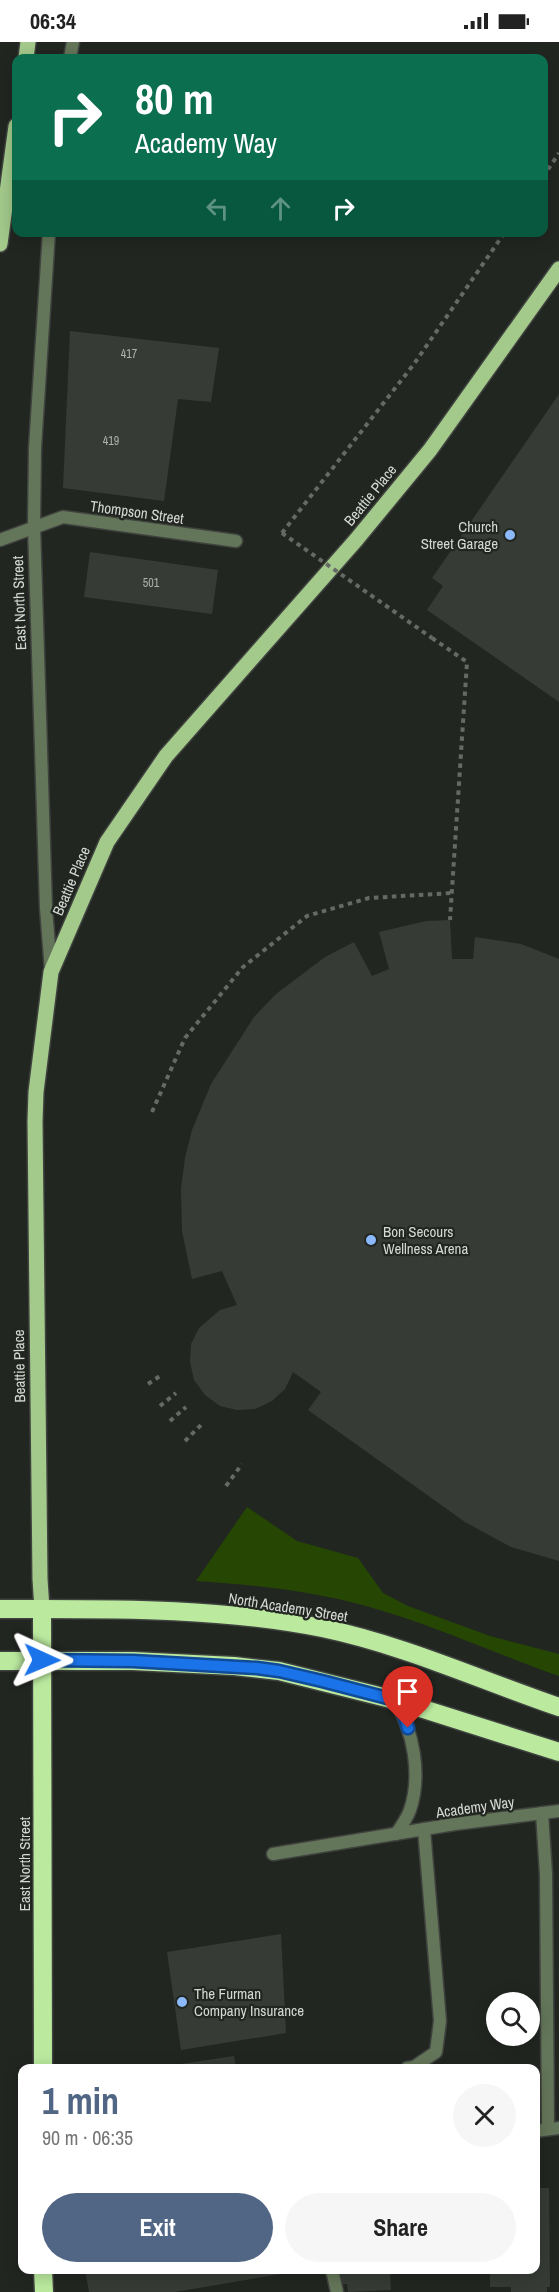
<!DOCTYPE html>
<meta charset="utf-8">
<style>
body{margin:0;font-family:"Archivo Narrow",sans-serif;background:#f6f6f6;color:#222;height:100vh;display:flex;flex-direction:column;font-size:22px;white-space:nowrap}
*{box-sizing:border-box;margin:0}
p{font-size:20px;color:#767676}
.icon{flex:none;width:33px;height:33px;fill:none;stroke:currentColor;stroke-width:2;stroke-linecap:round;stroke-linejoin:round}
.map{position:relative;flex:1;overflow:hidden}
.panel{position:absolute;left:18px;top:2022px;width:522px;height:210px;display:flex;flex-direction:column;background:#fff;border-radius:12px;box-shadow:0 3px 15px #0003}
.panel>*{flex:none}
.hud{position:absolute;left:12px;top:12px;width:536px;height:183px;border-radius:12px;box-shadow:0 3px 15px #0003;background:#0b6e4f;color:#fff;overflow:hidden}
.controls{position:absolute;left:486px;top:1950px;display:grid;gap:12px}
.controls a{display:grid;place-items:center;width:54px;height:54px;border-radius:50%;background:#fff;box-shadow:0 3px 15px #0003;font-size:30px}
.pin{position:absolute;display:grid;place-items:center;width:51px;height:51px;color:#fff;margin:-62px -26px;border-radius:50% 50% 50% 0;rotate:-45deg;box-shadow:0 0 6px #0007}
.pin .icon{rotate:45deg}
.me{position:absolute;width:66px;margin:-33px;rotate:91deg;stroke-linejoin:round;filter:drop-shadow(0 0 4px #0008)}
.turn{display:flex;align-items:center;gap:21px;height:126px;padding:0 24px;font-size:27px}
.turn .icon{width:78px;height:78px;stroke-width:2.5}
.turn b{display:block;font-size:42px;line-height:51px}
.lanes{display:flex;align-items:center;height:57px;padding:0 24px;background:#0003;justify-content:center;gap:30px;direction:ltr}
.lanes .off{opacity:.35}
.round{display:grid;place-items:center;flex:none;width:63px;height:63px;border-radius:32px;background:#f6f6f6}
.headline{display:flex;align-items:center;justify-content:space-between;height:102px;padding:0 24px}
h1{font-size:36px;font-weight:700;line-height:45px;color:#516684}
.cta{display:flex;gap:12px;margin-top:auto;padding:12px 24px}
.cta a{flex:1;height:69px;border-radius:36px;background:#516684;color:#fff;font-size:24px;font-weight:700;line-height:69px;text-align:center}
.cta a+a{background:#f6f6f6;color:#222}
.status{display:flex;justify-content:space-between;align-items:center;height:42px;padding:0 30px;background:#fff;direction:ltr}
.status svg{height:16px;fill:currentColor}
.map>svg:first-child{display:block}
.green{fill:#254703}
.building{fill:#373b36}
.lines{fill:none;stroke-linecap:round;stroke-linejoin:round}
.lane-casing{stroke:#3f423e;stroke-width:15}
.street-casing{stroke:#3f423e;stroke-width:15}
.primary-casing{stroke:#3f423e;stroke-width:18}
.highway-casing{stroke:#3f423e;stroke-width:21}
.path{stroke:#666965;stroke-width:4;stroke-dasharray:4.5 4.5;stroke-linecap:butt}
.lane{stroke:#647659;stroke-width:12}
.street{stroke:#647659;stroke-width:12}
.primary{stroke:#a3c98b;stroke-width:15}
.highway{stroke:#bbea9f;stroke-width:18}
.path-bridge{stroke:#666965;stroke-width:4;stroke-dasharray:4.5 4.5;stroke-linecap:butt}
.route-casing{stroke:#114b97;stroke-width:15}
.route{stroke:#1a73e8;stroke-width:10}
.poi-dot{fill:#8bb9fc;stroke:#222621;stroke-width:2}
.labels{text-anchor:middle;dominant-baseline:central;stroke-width:4.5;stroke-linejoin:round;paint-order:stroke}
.number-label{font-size:12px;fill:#aeb1ac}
.street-label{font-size:15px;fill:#d5d8d4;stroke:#222621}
.poi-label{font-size:15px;fill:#d5d8d4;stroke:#222621;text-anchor:start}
</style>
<div class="status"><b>06:34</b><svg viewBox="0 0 49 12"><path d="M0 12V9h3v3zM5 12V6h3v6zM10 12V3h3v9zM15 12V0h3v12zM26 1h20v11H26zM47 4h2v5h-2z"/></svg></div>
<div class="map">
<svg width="559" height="2250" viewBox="0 0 559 2250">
<rect width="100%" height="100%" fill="#222621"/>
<!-- green -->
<path class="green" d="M247,1465L297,1499L358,1516L383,1551L408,1564L490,1594L559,1612V1634C501,1614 445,1588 386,1570C324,1550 260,1543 196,1539Z"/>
<!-- building -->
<g class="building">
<polygon points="70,289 219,306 211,360 178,357 164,459 63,446"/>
<polygon points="559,352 559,660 427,568 443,544 432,536"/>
<polygon points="90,510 218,528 212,572 84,555"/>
<polygon points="450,878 452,917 473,917 475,895 521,902 559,917 559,1519 511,1505 465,1480 308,1368 321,1350 293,1330 285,1347 272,1359 255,1367 237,1368 220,1364 205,1353 194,1338 190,1320 191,1302 199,1286 220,1268 237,1263 222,1229 192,1237 182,1189 181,1146 185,1116 192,1088 211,1042 254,975 276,952 325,915 354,900 372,934 389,927 379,890 426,879"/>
<polygon points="281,1892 286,1991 181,2008 167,1910"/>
<polygon points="234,2014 236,2026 161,2026 161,2025"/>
<polygon points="536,2146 549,2146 550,2245 547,2245 547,2250 511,2250 511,2245 490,2245 490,2228 536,2228"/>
<polygon points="85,2228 298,2228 298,2229 175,2250 89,2250"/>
<polygon points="338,2228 390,2228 391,2248 348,2250 347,2242 339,2242"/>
</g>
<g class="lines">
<!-- lane casing -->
<g class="lane-casing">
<g id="lane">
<polyline points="542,1771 546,1832 548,2087"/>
<polyline points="407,2026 414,2025 436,2010 440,1979 424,1787"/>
<polyline points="332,2228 337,2250"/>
</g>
</g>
<!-- street casing -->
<g class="street-casing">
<g id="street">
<polyline points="70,16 73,0"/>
<polyline points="49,190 35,406 34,484 46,866 51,929"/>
<polyline points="0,498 63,475 236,499"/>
<path d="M395,1658C413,1689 422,1732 410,1768C407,1776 401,1785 396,1792"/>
<polyline points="273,1812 455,1782 559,1769"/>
<polyline points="536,2089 559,2086"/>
</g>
</g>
<!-- primary casing -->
<g class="primary-casing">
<g id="primary">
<polyline points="26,16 28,0"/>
<polyline points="0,202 16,84"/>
<polyline points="42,1567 40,1537 35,1079 36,1050 51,930 107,800 166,714 356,498 430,408 559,227"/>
</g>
</g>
<!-- highway casing -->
<g class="highway-casing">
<g id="highway">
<path d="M0,1567C107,1567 216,1565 322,1586C404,1603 480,1638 559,1665"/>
<polyline points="42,1567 43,2026"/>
<polyline points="0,1619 133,1619 234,1624 279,1629 395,1658 559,1710"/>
<polyline points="43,2228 44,2250"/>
</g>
</g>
<!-- path -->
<g class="path">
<polyline points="543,135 559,111"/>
<polyline points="282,491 414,322 505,190"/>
<polyline points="432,596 467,620 450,878"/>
<polyline points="152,1070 185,996 243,925 307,874 369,856 452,851"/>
<polyline points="148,1342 160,1334"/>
<polyline points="160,1364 176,1351"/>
<polyline points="170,1379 186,1365"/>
<polyline points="185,1399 201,1383"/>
<polyline points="226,1444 242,1422"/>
</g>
<!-- lane -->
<use href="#lane" class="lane"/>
<!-- street -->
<use href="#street" class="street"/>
<!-- primary -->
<use href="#primary" class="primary"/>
<!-- highway -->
<use href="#highway" class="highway"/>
<!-- path-bridge -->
<polyline class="path-bridge" points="282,491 432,596"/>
</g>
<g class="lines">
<!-- route casing -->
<g class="route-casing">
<polyline id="route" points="42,1618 133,1619 257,1626 279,1629 322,1639 395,1658 404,1673 408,1686"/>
</g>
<!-- route -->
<use href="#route" class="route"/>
</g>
<!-- markers -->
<g class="poi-dot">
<circle cx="510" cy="493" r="6"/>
<circle cx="371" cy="1198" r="6"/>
<circle cx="182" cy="1960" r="6"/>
</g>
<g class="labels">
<!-- number labels -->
<g class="number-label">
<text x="129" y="312">417</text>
<text x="111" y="399">419</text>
<text x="151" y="541">501</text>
</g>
<!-- street labels -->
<g class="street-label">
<text transform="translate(370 453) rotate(-51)">Beattie Place</text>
<text transform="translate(137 470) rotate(8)">Thompson Street</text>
<text transform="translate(19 561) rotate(-92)">East North Street</text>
<text transform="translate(71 839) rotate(-67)">Beattie Place</text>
<text transform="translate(19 1324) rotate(-91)">Beattie Place</text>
<text transform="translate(288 1565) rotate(9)">North Academy Street</text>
<text transform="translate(475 1765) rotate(-8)">Academy Way</text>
<text transform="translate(24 1822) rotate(-90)">East North Street</text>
</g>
<!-- poi labels -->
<g class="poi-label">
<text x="498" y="484" text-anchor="end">Church<tspan x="498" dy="17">Street Garage</tspan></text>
<text x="383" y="1189">Bon Secours<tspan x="383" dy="17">Wellness Arena</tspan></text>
<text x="194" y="1951">The Furman<tspan x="194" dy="17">Company Insurance</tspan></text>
</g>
</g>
</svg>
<div class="controls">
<a><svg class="icon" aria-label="search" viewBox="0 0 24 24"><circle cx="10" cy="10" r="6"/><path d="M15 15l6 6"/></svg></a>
</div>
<div class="pin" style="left:408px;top:1686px;background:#d93025"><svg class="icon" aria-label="arrive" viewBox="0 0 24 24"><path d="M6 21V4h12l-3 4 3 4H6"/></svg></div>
<svg class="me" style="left:42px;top:1618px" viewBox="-20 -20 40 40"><path d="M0-17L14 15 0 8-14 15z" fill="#1a73e8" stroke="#fff" stroke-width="4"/></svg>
<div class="hud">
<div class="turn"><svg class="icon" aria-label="right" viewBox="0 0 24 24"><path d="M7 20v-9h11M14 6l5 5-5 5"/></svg><div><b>80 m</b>Academy Way</div></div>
<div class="lanes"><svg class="icon off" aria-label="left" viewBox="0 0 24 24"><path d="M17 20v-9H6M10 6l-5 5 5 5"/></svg><svg class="icon off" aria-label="ahead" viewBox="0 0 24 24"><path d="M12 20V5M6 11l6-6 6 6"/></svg><svg class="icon" aria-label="right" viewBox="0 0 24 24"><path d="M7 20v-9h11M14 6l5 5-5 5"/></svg></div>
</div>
<section class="panel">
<div class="headline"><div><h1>1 min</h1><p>90 m · 06:35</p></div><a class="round"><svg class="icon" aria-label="close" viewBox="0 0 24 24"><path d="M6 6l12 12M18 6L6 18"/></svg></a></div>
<div class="cta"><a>Exit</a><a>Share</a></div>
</section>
</div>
